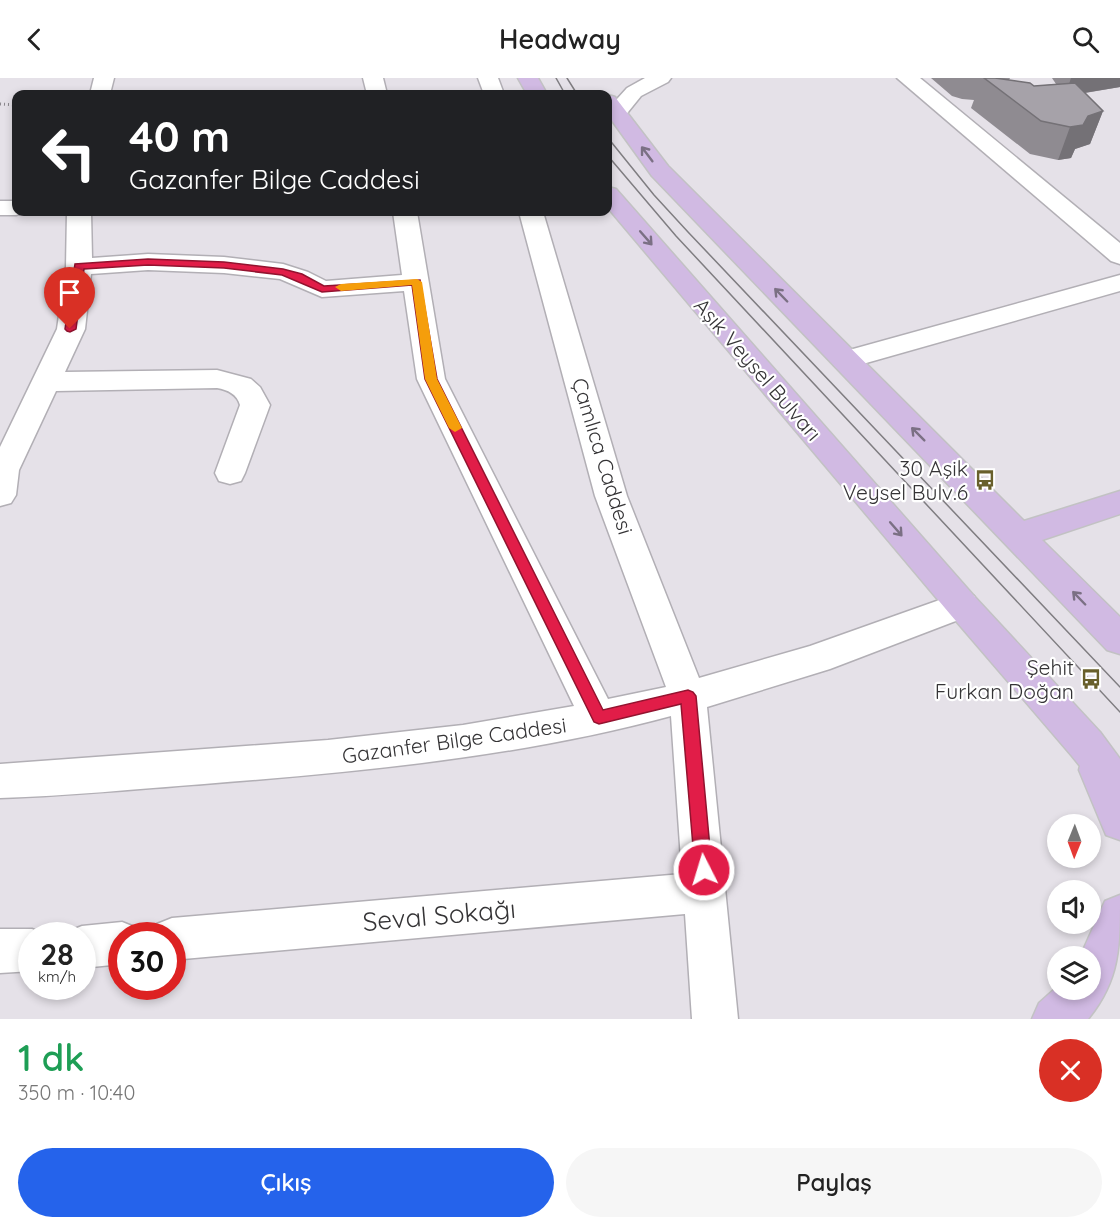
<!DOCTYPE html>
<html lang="tr">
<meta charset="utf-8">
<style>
body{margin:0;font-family:Quicksand,sans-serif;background:#f6f6f6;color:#222;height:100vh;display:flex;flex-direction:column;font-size:22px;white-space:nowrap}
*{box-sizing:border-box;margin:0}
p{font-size:20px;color:#767676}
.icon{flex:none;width:33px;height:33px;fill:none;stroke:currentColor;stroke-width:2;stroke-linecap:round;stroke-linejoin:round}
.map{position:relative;height:941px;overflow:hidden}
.details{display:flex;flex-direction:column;background:#fff;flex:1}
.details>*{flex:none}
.hud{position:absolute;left:12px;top:12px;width:600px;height:126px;border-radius:12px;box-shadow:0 3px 9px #0003;background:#202124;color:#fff;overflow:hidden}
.needle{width:39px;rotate:181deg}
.tools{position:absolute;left:1047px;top:736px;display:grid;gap:12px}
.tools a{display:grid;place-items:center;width:54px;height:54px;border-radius:50%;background:#fff;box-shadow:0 3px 9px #0003;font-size:30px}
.speed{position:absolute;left:18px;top:844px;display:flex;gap:12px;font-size:30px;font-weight:700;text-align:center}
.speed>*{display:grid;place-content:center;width:78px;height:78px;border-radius:50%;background:#fff;box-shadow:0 3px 9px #0003;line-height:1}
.speed small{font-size:15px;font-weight:400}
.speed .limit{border:9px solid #d22;background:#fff;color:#111}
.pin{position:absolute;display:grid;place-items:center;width:51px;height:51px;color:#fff;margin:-62px -26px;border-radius:50% 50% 50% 0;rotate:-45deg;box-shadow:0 0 6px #0007}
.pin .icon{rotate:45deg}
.me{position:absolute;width:66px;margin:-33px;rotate:355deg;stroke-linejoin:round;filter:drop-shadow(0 0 4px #0008)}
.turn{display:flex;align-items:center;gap:21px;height:126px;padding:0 18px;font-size:27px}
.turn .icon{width:78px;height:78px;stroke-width:2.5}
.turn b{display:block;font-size:42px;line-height:51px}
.round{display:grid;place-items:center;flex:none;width:63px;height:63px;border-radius:32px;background:#f6f6f6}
.headline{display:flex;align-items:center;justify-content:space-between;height:102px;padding:0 18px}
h1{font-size:36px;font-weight:600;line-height:45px;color:#1e9e55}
.button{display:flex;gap:12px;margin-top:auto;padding:12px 18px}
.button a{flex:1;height:69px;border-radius:36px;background:#2563eb;color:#fff;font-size:24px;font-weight:600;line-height:69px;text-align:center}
.button a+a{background:#f6f6f6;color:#222}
header{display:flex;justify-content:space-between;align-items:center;height:78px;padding:0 18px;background:#fff;font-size:27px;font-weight:600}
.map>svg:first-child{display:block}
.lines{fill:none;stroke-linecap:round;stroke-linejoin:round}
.minor-casing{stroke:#b2afb5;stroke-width:3}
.major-casing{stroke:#c2c2c3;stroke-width:3}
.path{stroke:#8a878c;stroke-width:3;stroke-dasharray:1 3;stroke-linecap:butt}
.minor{fill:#fff;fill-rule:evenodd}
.major{fill:#d1bae3;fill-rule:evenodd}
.tram{stroke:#7f7d81;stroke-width:1.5}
.wall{fill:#8f8b91}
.shaded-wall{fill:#747176}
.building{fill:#a6a2a9;stroke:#747176;stroke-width:1.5}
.oneway{stroke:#7b7084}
.route{fill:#e11d48;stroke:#92132f;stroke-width:1.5}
.slow{fill:#f59e0b}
.labels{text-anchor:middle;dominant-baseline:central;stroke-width:4.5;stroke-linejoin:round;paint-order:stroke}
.street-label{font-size:21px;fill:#353436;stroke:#fff}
.poi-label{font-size:21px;fill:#353436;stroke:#fff;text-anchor:end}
.near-street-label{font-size:26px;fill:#353436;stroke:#fff}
</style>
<header><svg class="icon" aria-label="back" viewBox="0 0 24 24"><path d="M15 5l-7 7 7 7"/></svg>Headway<svg class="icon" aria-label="search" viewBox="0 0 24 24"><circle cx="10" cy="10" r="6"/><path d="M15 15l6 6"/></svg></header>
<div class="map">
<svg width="1120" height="941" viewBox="0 0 1120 941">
<rect width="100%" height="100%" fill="#e5e1e8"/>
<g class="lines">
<!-- minor casing -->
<g class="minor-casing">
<g id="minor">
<polygon points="94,0 114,0 110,16 90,16"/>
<polygon points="363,0 383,0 387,16 367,16"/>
<polygon points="478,0 498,0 504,16 484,16"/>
<polygon points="645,0 671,0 668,4 641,18 624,39 616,40 608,39 608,31 627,10"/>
<polygon points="897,0 920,0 1120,165 1120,186 1111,183"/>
<polygon points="0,123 16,123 16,134 26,134 16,137 0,137"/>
<path d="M67,134H91L92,180L148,176L224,179L283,186L308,194L326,203L402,197L393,134H417L445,301L608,621L666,609L595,418L519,134H543L627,418L699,600L810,568L962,514L974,518L979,527L974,536L830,591L707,629L738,941H692L685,836L172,882V858H152L157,846L172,840L682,796L671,638C519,679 360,694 204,706C136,711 68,718 0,720V686L328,662L463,647L574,628L417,301L404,213L322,219L280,201L224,195L148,192L91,196L85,251L65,294L217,292L251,301L260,309L270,327L245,395L241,403L230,406L219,403L215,395L240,327C237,316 228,312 217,310L56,313L19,392L16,417L11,425L0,428V369L57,251L66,189Z"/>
<polygon points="1120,197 1120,213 845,291 835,288 831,282 835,276"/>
<polygon points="122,844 137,850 141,858 122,858 122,886 82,890 82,858 65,858 67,854 82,848"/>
<polygon points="0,851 32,851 47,857 32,858 32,893 0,895"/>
</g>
</g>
<!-- major casing -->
<g class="major-casing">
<g id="major">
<polygon points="518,0 538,0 547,16 527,16"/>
<polygon points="608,17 615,19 668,88 1024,443 1120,413 1120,436 1042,462 1120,539 1120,576 1107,572 652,98 608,37"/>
<polygon points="608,109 616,111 974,518 1100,654 1120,681 1120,762 1106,757 1079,692 1080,688 1072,678 950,536 608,130"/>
<path d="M1120,817C1120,869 1120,902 1088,941H1032L1039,925L1058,908V912H1090V879H1080L1105,823Z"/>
</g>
</g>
<!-- path -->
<polyline class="path" points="0,26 16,27"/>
<!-- minor -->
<use href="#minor" class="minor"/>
<!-- major -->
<use href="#major" class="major"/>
<!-- tram -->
<g class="tram">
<polyline points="556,0 565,16"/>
<polyline points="567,0 577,16"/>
<polyline points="608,60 654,117 688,154 1120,609"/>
<polyline points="608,78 676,158 1120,634"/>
</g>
</g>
<!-- wall -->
<polygon class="wall" points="931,0 1010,0 1009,2 1034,8 1056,6 1052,0 1120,0 1120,9 1085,15 1103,33 1090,66 1075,71 1071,80 1058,82 1030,76 971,30 974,22 962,21 952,18"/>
<!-- shaded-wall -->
<g class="shaded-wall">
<polygon points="1071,0 1120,0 1120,9 1065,18"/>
<polygon points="1103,33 1090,66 1075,71 1071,80 1058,82 1070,49 1088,38"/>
</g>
<!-- building -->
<polygon class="building" points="984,0 995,0 1030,5 1034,8 1075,5 1103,33 1088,38 1083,47 1070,49 1041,43"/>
<!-- one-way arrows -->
<defs><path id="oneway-shaft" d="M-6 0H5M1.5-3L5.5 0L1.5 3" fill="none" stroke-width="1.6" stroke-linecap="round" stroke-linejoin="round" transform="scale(1.5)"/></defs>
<g class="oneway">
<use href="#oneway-shaft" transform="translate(647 76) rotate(-127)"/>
<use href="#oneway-shaft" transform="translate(646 160) rotate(49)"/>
<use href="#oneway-shaft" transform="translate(781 217) rotate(-134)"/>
<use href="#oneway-shaft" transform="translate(918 356) rotate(-135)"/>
<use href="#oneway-shaft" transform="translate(896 451) rotate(49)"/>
<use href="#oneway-shaft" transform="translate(1079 520) rotate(-134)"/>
</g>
<!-- route -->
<polygon class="route" points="148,181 224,184 283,191 302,196 324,208 420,202 437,301 603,632 688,612 693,614 696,618 712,792 710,798 704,800 698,798 695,792 681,626 599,646 594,644 425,301 412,207 322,214 282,197 224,190 148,187 84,191 76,251 70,254 67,253 65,251 75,186"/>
<!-- slow -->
<polygon class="slow" points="417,201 422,204 437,301 462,350 455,354 449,350 425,301 412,207 341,213 335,209 341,206"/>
<!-- icons -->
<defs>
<g id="bus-bare" transform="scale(1.62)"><path d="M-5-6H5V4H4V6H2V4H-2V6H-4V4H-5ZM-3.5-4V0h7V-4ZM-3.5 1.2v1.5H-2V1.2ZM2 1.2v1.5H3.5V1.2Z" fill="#685f2b" stroke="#fff" stroke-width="2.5" paint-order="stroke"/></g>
</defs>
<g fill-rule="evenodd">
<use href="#bus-bare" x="985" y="402"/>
<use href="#bus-bare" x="1091" y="601"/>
</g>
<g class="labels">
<!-- street labels -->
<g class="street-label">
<text transform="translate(758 291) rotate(49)">Aşık Veysel Bulvarı</text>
<text transform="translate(603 378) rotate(73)">Çamlıca Caddesi</text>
<text transform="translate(454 662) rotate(-8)">Gazanfer Bilge Caddesi</text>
</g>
<!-- poi labels -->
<g class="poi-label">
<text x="968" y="390">30 Aşik<tspan x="968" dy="24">Veysel Bulv.6</tspan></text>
<text x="1074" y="589">Şehit<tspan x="1074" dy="24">Furkan Doğan</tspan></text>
</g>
<!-- near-street labels -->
<g class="near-street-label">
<text transform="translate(439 837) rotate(-5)">Seval Sokağı</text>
</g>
</g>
</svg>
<div class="tools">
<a><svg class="needle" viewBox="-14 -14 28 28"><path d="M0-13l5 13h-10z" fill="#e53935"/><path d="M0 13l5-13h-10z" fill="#767676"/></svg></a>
<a><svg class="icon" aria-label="sound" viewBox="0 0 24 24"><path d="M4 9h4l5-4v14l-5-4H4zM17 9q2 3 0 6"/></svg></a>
<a><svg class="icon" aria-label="layers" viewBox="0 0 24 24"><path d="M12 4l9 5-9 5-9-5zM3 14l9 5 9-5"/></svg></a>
</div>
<div class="speed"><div>28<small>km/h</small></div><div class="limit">30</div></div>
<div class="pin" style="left:70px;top:251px;background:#d93025"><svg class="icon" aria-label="arrive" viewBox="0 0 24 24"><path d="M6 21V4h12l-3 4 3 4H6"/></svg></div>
<svg class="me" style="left:704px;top:792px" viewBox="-20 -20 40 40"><circle r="17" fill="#e11d48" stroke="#fff" stroke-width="3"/><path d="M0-11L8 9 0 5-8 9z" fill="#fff"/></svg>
<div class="hud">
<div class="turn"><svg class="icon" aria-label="left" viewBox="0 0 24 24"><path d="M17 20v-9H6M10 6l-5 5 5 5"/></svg><div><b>40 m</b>Gazanfer Bilge Caddesi</div></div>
</div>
</div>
<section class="details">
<div class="headline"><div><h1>1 dk</h1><p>350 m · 10:40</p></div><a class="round" style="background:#d93025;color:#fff"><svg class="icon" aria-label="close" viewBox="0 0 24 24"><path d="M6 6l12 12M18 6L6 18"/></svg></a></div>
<div class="button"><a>Çıkış</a><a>Paylaş</a></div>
</section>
